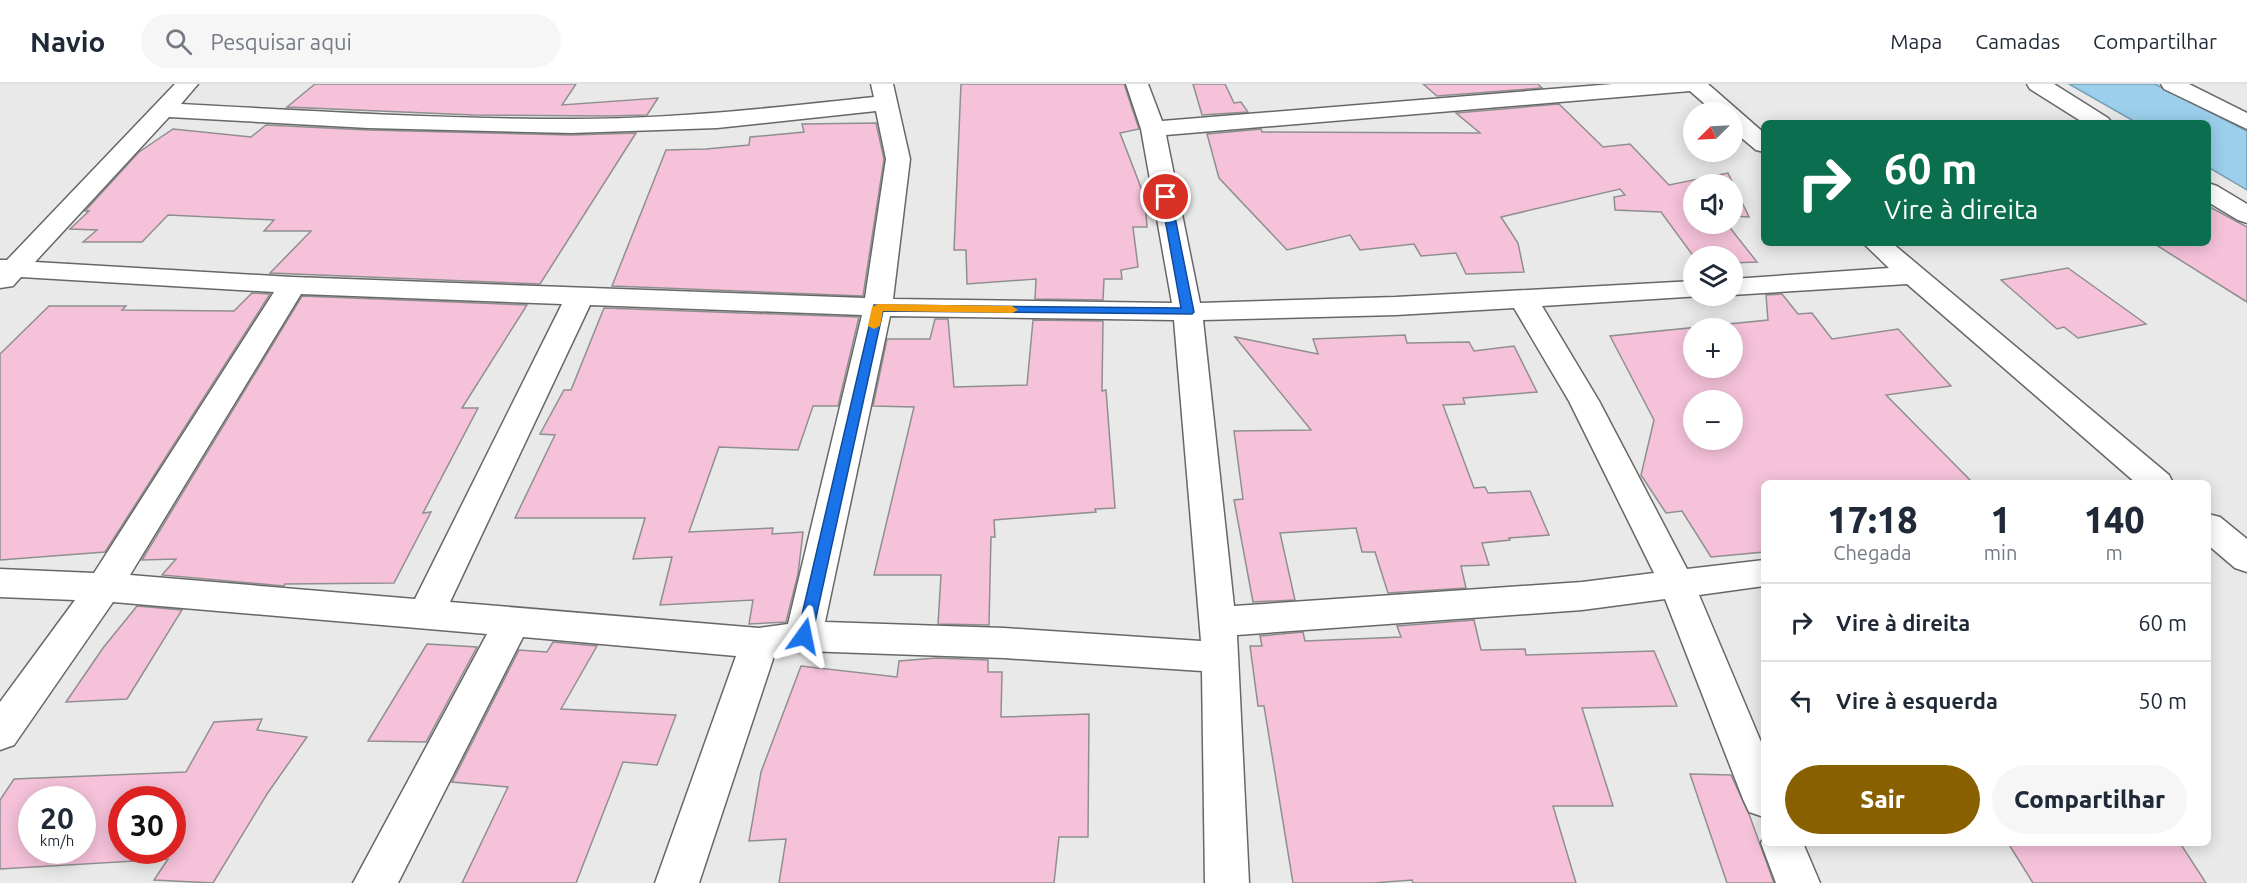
<!DOCTYPE html>
<html lang="pt">
<meta charset="utf-8">
<style>
body{margin:0;font-family:Ubuntu,sans-serif;background:#f6f6f7;color:#1f2937;height:100vh;display:flex;flex-direction:column;font-size:22px;white-space:nowrap}
*{box-sizing:border-box;margin:0}
p{font-size:20px;color:#747a83}
.icon{flex:none;width:33px;height:33px;fill:none;stroke:currentColor;stroke-width:2;stroke-linecap:round;stroke-linejoin:round}
.map{position:relative;flex:1;overflow:hidden}
.details{position:absolute;left:1761px;top:396px;width:450px;height:366px;display:flex;flex-direction:column;background:#fff;border-radius:9px;box-shadow:0 3px 15px #0003}
.details>*{flex:none}
.top-card{position:absolute;left:1761px;top:36px;width:450px;height:126px;border-radius:9px;box-shadow:0 3px 15px #0003;background:#0b6e4f;color:#fff;overflow:hidden}
.needle{width:39px;rotate:246deg}
.buttons{position:absolute;left:1683px;top:18px;display:grid;gap:12px}
.buttons a{display:grid;place-items:center;width:60px;height:60px;border-radius:50%;background:#fff;box-shadow:0 3px 15px #0003;font-size:30px}
.speed{position:absolute;left:18px;top:702px;display:flex;gap:12px;font-size:30px;font-weight:700;text-align:center}
.speed>*{display:grid;place-content:center;width:78px;height:78px;border-radius:50%;background:#fff;box-shadow:0 3px 15px #0003;line-height:1}
.speed small{font-size:15px;font-weight:400}
.speed .limit{border:9px solid #d22;background:#fff;color:#111}
.pin{position:absolute;display:grid;place-items:center;width:51px;height:51px;color:#fff;margin:-26px;border:3px solid #fff;border-radius:50%;box-shadow:0 2px 6px #0007}
.me{position:absolute;width:66px;margin:-33px;rotate:12deg;stroke-linejoin:round;filter:drop-shadow(0 0 4px #0008)}
.turn{display:flex;align-items:center;gap:21px;height:126px;padding:0 24px;font-size:27px}
.turn .icon{width:78px;height:78px;stroke-width:2.5}
.turn b{display:block;font-size:42px;line-height:51px}
.eta{display:flex;justify-content:space-evenly;align-items:center;height:102px;text-align:center}
.eta b{font-size:36px;font-weight:800;line-height:42px}
.button{display:flex;gap:12px;margin-top:auto;padding:12px 24px}
.button a{flex:1;height:69px;border-radius:36px;background:#896000;color:#fff;font-size:24px;font-weight:800;line-height:69px;text-align:center}
.button a+a{background:#f6f6f7;color:#1f2937}
ul{padding:0;list-style:none}
li{display:flex;align-items:center;gap:18px;height:78px;padding:0 24px;border-top:2px solid #e0e1e3}
li div{flex:1}
li b{display:block;font-size:22px}
li em{font-style:normal}
header{display:flex;align-items:center;gap:36px;box-sizing:border-box;height:84px;padding:0 30px;background:#fff;border-bottom:2px solid #e0e1e3}
header strong{font-size:28px}
nav{display:flex;gap:33px;margin-inline-start:auto;font-size:21px}
.search{width:420px;height:54px;background:#f6f6f7;display:flex;align-items:center;gap:15px;box-sizing:border-box;padding:0 21px;border-radius:33px;color:#747a83;font-size:22px}
.map>svg:first-child{display:block}
.water{fill:#9bcfeb;stroke:#789db1;stroke-width:1.5}
.building{fill:#f5c2da;stroke:#908f90;stroke-width:1.5;fill-rule:evenodd}
.lines{fill:none;stroke-linecap:round;stroke-linejoin:round}
.minor-casing{stroke:#676768;stroke-width:3}
.minor{fill:#fff;fill-rule:evenodd}
.route{fill:#1a73e8;stroke:#114b97;stroke-width:1.5}
.slow{fill:#f59e0b}
</style>
<header>
<strong>Navio</strong>
<div class="search"><svg class="icon" aria-label="search" viewBox="0 0 24 24"><circle cx="10" cy="10" r="6"/><path d="M15 15l6 6"/></svg>Pesquisar aqui</div>
<nav><a>Mapa</a><a>Camadas</a><a>Compartilhar</a></nav>
</header>
<div class="map">
<svg width="2247" height="799" viewBox="0 0 2247 799">
<rect width="100%" height="100%" fill="#e9e9ea"/>
<!-- water -->
<polygon class="water" points="2069,0 2155,0 2247,47 2247,106 2208,83 2208,39 2137,39"/>
<!-- building -->
<g class="building">
<polygon points="315,0 576,0 562,21 658,14 647,31 609,32 473,31 287,23"/>
<polygon points="961,0 1124,0 1139,45 1120,49 1145,114 1147,143 1133,143 1138,183 1121,186 1122,195 1104,195 1103,216 1035,215 1036,195 967,200 966,166 954,166"/>
<polygon points="1193,0 1225,0 1234,19 1241,18 1248,28 1202,31"/>
<polygon points="1423,0 1538,0 1542,4 1437,12"/>
<polygon points="1559,20 1603,63 1630,60 1669,101 1728,89 1749,133 1732,132 1732,100 1694,100 1694,140 1727,140 1757,178 1732,179 1732,172 1694,173 1661,128 1615,126 1614,113 1625,111 1620,105 1501,133 1518,159 1524,188 1466,190 1456,169 1421,172 1414,160 1360,166 1350,151 1287,166 1219,94 1207,50 1261,45 1262,48 1480,49 1456,29"/>
<polygon points="876,39 884,75 863,212 612,202 666,66 706,65 749,61 750,53 804,48 802,40"/>
<polygon points="266,41 368,46 571,51 636,49 540,200 270,189 311,147 264,147 274,136 168,131 142,158 83,158 97,146 70,145 89,127 85,127 139,68 173,45 251,53"/>
<polygon points="2208,122 2247,143 2247,218 2153,159 2208,159"/>
<polygon points="2068,184 2146,240 2078,254 2064,243 2057,245 2001,196"/>
<polygon points="252,209 270,210 105,468 0,476 0,270 49,222 126,222 122,226 234,227"/>
<path d="M1782,210L1798,230L1812,229L1832,255L1898,245L1951,302L1886,311L1973,399H1764V468L1711,473L1682,427L1666,429L1641,391L1654,336L1610,252L1768,236L1766,211ZM1694,244H1732V284H1694ZM1694,316H1732V356H1694Z"/>
<polygon points="302,212 527,221 462,324 478,324 423,429 431,428 394,499 285,500 284,502 162,491 176,475 142,476"/>
<polygon points="604,224 859,233 838,322 813,322 798,366 719,363 689,448 773,444 772,450 803,448 798,490 786,538 749,540 753,516 660,521 672,473 633,475 645,434 515,434 555,351 540,350 564,306 571,306"/>
<polygon points="935,235 948,235 954,303 1027,301 1033,236 1103,237 1102,307 1106,306 1115,424 1095,425 1096,428 994,436 995,453 991,453 989,541 938,540 941,491 874,491 914,323 873,322 887,255 930,255"/>
<polygon points="1405,251 1407,259 1469,258 1474,267 1514,262 1537,308 1463,314 1465,320 1443,321 1474,404 1485,403 1488,409 1530,407 1549,451 1509,454 1510,456 1482,459 1489,481 1461,482 1466,504 1388,509 1375,468 1362,468 1356,444 1280,449 1295,516 1253,518 1234,416 1243,415 1234,347 1311,346 1235,253 1318,270 1313,255"/>
<polygon points="137,522 182,526 127,615 66,618 103,564"/>
<polygon points="1474,536 1481,566 1525,565 1526,571 1654,567 1677,622 1582,624 1613,722 1553,722 1576,799 1413,799 1412,796 1373,799 1293,799 1264,622 1258,622 1250,562 1262,562 1260,552 1303,548 1305,557 1401,553 1397,542"/>
<polygon points="553,558 597,562 561,625 676,631 657,681 623,678 576,799 462,799 508,703 452,698 519,566 547,568"/>
<polygon points="427,560 477,563 426,658 368,657"/>
<polygon points="936,574 988,576 988,588 1002,588 1001,633 1089,630 1088,753 1059,753 1054,799 779,799 786,755 749,757 761,688 801,582 897,593 899,577"/>
<path d="M262,635L257,646L307,653L267,710L213,799L154,796L168,775L0,785V716L14,695L186,688L214,638ZM32,716H82V766H32ZM122,716H172V766H122Z"/>
<polygon points="1690,690 1731,691 1749,730 1774,799 1727,799"/>
<polygon points="2008,759 2180,759 2206,799 2033,799"/>
</g>
<g class="lines">
<!-- minor casing -->
<g class="minor-casing">
<g id="minor">
<path d="M175,0H198L181,20C310,27 441,35 571,35C672,35 773,24 874,13L871,0H893L910,75L893,215L1172,219L1141,45L1126,0H1148L1162,37L1613,0H1708L1764,49V68L1756,66L1732,46V28H1714L1690,7L1166,51L1200,219L1396,213L1694,197V212H1701L1542,222L1599,317L1687,485L1764,476V502L1699,511L1764,665V733L1749,728L1743,715L1665,515L1582,526L1237,551L1249,799H1205L1202,587L1004,574L804,567L774,572L699,799H655L736,572L523,553L398,799H353L487,550L113,518L14,661L0,666V618L75,516L0,513V485L94,489L274,208L21,193L13,202L0,204V176H7ZM876,27L886,75L865,214L292,193L35,178L169,33L368,44L571,49L717,44ZM301,210L562,220L415,515L130,491ZM590,221L862,231L788,540L759,544L450,518ZM1514,224L1569,317L1654,489L1582,498L1234,522L1203,236L1396,231ZM890,232L1174,236L1201,557L1004,544L825,538Z"/>
<polygon points="2027,0 2054,0 2108,34 2112,39 2084,39 2030,5"/>
<polygon points="2161,0 2189,0 2247,29 2247,45 2164,5"/>
<polygon points="2208,99 2217,102 2247,120 2247,139 2238,136 2208,118"/>
<polygon points="1863,159 1892,159 2169,391 2173,399 2136,399 1907,200 1732,211 1732,195 1889,184"/>
<polygon points="2208,430 2220,433 2247,455 2247,488 2235,484 2208,461"/>
<polygon points="1764,752 1764,759 1803,759 1820,799 1776,799 1761,759"/>
</g>
</g>
<!-- minor -->
<use href="#minor" class="minor"/>
</g>
<!-- route -->
<polygon class="route" points="1166,110 1171,113 1194,228 1192,230 883,227 812,552 810,556 799,556 797,552 874,221 1181,224 1161,113"/>
<!-- slow -->
<polygon class="slow" points="878,220 1012,222 1018,226 1012,229 883,227 880,242 874,245 868,242 872,223"/>
</svg>
<div class="buttons">
<a><svg class="needle" viewBox="-14 -14 28 28"><path d="M0-13l5 13h-10z" fill="#e53935"/><path d="M0 13l5-13h-10z" fill="#747a83"/></svg></a>
<a><svg class="icon" aria-label="sound" viewBox="0 0 24 24"><path d="M4 9h4l5-4v14l-5-4H4zM17 9q2 3 0 6"/></svg></a>
<a><svg class="icon" aria-label="layers" viewBox="0 0 24 24"><path d="M12 4l9 5-9 5-9-5zM3 14l9 5 9-5"/></svg></a>
<a>+</a>
<a>−</a>
</div>
<div class="speed"><div>20<small>km/h</small></div><div class="limit">30</div></div>
<div class="pin" style="left:1166px;top:113px;background:#d93025"><svg class="icon" aria-label="arrive" viewBox="0 0 24 24"><path d="M6 21V4h12l-3 4 3 4H6"/></svg></div>
<svg class="me" style="left:804px;top:552px" viewBox="-20 -20 40 40"><path d="M0-17L14 15 0 8-14 15z" fill="#1a73e8" stroke="#fff" stroke-width="4"/></svg>
<div class="top-card">
<div class="turn"><svg class="icon" aria-label="right" viewBox="0 0 24 24"><path d="M7 20v-9h11M14 6l5 5-5 5"/></svg><div><b>60 m</b>Vire à direita</div></div>
</div>
<section class="details">
<div class="eta">
<div><b>17:18</b><p>Chegada</p></div>
<div><b>1</b><p>min</p></div>
<div><b>140</b><p>m</p></div>
</div>
<ul>
<li><svg class="icon" aria-label="right" viewBox="0 0 24 24"><path d="M7 20v-9h11M14 6l5 5-5 5"/></svg><div><b>Vire à direita</b></div><em>60 m</em></li>
<li><svg class="icon" aria-label="left" viewBox="0 0 24 24"><path d="M17 20v-9H6M10 6l-5 5 5 5"/></svg><div><b>Vire à esquerda</b></div><em>50 m</em></li>
</ul>
<div class="button"><a>Sair</a><a>Compartilhar</a></div>
</section>
</div>
